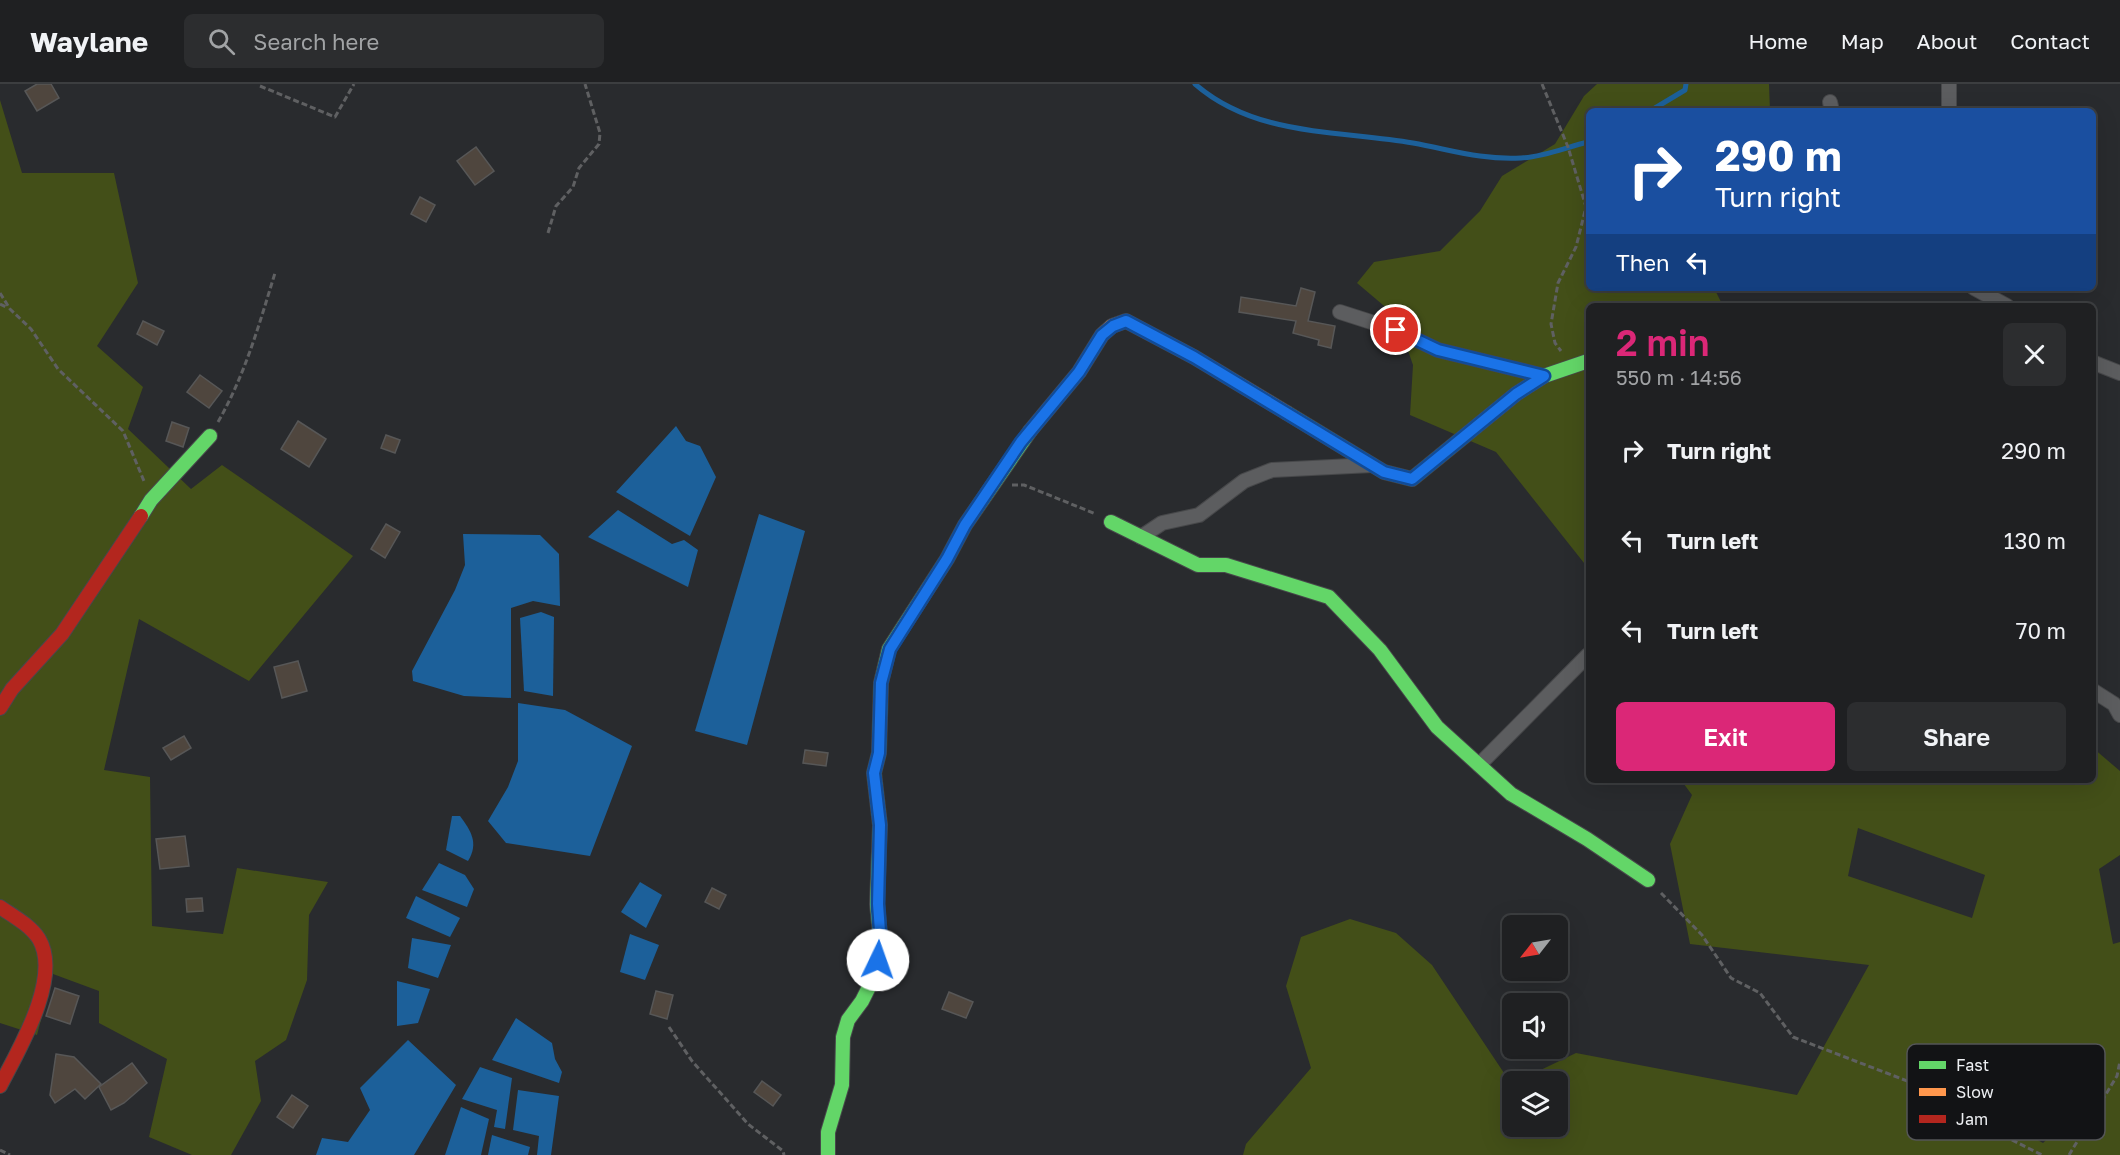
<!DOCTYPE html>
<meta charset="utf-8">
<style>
body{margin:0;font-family:"Golos Text",sans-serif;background:#2c2d2f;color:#f1f3f6;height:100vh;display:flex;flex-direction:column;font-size:22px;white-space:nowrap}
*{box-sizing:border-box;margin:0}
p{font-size:20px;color:#a1a3a5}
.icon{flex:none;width:33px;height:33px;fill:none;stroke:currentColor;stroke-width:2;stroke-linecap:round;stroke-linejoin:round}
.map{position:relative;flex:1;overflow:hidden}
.sheet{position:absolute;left:1586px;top:219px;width:510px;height:480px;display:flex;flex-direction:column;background:#1f2022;border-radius:9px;box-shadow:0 6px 24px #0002,0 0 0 2px #3c3e40}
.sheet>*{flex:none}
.top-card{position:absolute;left:1586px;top:24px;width:510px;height:183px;border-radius:9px;box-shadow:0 6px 24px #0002,0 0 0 2px #3c3e40;background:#1a4fa0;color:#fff;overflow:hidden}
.needle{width:39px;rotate:239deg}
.buttons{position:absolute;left:1502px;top:831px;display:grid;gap:12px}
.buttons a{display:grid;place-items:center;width:66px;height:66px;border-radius:9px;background:#1f2022;box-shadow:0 6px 24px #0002,0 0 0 2px #3c3e40;font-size:30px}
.pin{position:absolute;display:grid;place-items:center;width:51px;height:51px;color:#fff;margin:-26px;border:3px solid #fff;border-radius:50%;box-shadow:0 2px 6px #0007}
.me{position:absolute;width:66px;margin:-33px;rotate:3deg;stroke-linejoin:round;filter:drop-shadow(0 0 4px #0008)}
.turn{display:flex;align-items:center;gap:21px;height:126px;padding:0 30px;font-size:27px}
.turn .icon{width:78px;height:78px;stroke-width:2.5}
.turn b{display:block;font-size:42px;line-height:51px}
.then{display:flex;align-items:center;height:57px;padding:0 30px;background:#0003;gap:12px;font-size:22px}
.round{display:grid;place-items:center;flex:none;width:63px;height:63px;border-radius:9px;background:#2c2d2f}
.headline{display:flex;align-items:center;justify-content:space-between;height:102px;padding:0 30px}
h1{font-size:36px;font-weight:600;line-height:45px;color:#db2777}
.cta{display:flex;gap:12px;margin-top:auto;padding:12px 30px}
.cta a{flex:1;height:69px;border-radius:9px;background:#db2777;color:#fff;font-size:24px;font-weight:600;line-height:69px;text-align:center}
.cta a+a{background:#2c2d2f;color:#f1f3f6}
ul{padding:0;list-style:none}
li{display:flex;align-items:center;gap:18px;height:90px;padding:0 30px}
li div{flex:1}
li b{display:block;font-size:22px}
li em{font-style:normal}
header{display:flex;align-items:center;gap:36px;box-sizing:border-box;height:84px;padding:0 30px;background:#1f2022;border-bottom:2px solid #3c3e40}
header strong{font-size:28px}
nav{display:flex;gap:33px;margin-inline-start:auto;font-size:21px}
.search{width:420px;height:54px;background:#2c2d2f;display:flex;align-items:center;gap:15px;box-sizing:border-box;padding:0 21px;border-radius:9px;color:#a1a3a5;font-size:22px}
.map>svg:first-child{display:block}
.green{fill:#434f18;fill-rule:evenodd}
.water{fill:#1c609a}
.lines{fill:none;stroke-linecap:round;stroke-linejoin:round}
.stream{stroke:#1c609a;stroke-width:5}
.building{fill:#4f463e;stroke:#575757;stroke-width:1.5}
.street-casing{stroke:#47484a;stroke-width:16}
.fast-casing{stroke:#47484a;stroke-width:16}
.slow-casing{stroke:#47484a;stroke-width:16}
.jam-casing{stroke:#47484a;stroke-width:16}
.path{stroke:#5f6062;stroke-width:3;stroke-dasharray:6 3;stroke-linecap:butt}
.street{stroke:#5c5d5f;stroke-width:14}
.fast{stroke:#63d668;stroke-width:14}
.slow{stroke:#ff974d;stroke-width:14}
.jam{stroke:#b3261e;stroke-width:14}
.route-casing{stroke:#114b97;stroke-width:15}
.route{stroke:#1a73e8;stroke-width:10}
.key{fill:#121315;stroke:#545557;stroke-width:1.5}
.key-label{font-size:16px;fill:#edeff2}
</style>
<header>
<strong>Waylane</strong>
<div class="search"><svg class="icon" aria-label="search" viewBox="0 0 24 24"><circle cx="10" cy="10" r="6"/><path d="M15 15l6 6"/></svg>Search here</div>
<nav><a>Home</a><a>Map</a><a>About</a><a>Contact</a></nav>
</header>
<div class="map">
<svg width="2120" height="1071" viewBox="0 0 2120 1071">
<rect width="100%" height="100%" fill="#292b2e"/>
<!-- green -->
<g class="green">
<polygon points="1597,0 1769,0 1770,27 1588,27 1588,204 1714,204 1723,222 1588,222 1588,484 1496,368 1410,331 1413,281 1396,232 1357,199 1374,178 1440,167 1480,127 1502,92 1555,60 1584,12"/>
<polygon points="0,16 22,89 114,89 138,199 97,262 143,303 128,345 191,405 222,381 353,472 249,597 139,535 104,686 150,693 152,842 223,850 237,784 328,798 309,831 307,896 286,956 255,977 261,1017 231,1071 192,1071 149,1053 167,975 99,939 99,907 53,890 37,951 0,939"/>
<path d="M2093,664L2120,687V771L2099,785L2113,860L2120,858V1071H1243L1246,1060L1311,984L1286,902L1301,853L1350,835L1396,849L1432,881L1512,1001V1042H1557V998L1518,997L1576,969L1797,1011L1869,881L1690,860L1670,760L1692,711L1681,696H2092ZM1858,744L1985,791L1972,834L1848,792ZM2028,993L2079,1025L2043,1059L2003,1037Z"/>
</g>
<!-- water -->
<g class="water">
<polygon points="676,342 686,357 700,362 716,393 690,452 616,408"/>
<polygon points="618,426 672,460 684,456 698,466 688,503 588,453"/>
<polygon points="759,430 805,447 747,661 695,647"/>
<polygon points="463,450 540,451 559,470 560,522 533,517 511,524 511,614 464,612 413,597 412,587 455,506 465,481"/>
<polygon points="541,528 554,533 553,612 524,607 520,534"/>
<polygon points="518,619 565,626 632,662 590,772 506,759 488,737 508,703 518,677"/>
<path d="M452,732H460C471,747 479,759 468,777L446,766Z"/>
<polygon points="439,779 465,791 474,805 467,823 422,806"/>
<polygon points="640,798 662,811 646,844 621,828"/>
<polygon points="416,812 460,834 450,853 406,834"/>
<polygon points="630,850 659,861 645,896 620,888"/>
<polygon points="412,854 451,861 438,894 408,884"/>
<polygon points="397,897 430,905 418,939 397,942"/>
<polygon points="516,934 552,959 555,975 562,988 559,999 492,976"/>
<polygon points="408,956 456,1001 414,1071 316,1071 322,1054 348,1058 370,1026 360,1004"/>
<polygon points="480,983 512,994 505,1045 494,1043 497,1026 462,1015"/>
<polygon points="518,1006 559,1012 551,1071 537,1071 539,1052 513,1046"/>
<polygon points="461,1023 489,1035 481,1071 445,1071"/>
<polygon points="492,1051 530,1063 528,1071 488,1071"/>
</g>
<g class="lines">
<!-- stream -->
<g class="stream">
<path d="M1195,0C1256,53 1338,46 1413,59C1452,66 1480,76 1521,74C1543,73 1567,63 1588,58"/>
<polyline points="1650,27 1685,6 1686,0"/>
</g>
</g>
<!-- building -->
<g class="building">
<polygon points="37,0 51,0 59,14 37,27 25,7"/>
<polygon points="476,63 494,87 475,101 457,77"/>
<polygon points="420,113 435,121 426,138 411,130"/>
<polygon points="1301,204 1315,208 1308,237 1335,242 1331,264 1318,261 1319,256 1293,249 1296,237 1239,228 1241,213 1296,222"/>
<polygon points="143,237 164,247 157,261 137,250"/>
<polygon points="200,291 222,307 209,324 187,308"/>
<polygon points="298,337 326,355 309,383 281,365"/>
<polygon points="172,338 189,344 183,363 166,357"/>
<polygon points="386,351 400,356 395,369 381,364"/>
<polygon points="386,440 400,448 385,474 371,465"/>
<polygon points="298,577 307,607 282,614 274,583"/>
<polygon points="184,652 191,664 171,676 163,664"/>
<polygon points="805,666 828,669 826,682 803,679"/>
<polygon points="185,752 189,782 160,785 156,755"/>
<polygon points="712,804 726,811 719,825 705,818"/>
<polygon points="202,814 203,827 187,828 186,815"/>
<polygon points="55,904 79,912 70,940 46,932"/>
<polygon points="656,907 673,911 667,935 650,930"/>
<polygon points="949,908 973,918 966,934 942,925"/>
<polygon points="56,970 74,973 101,1000 85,1015 75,1005 55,1019 50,1011"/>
<polygon points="132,979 147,999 124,1019 111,1026 99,1003"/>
<polygon points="762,997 781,1011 773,1022 754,1008"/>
<polygon points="292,1011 308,1022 293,1044 277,1033"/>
</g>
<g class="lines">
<!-- street casing -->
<g class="street-casing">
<g id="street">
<polyline points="1949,0 1949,27"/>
<polyline points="1830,18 1832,27"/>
<polyline points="1974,204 2007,222"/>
<polyline points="1340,228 1396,246 1438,266 1544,292"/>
<polyline points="2092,278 2120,289"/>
<polyline points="1141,453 1162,439 1199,431 1244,397 1272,386 1372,381"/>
<polyline points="2092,606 2114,620 2120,631"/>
<polyline points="1479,681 1588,571"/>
</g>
</g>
<!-- fast casing -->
<g class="fast-casing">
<g id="fast">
<polyline points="1287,329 1384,388 1412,395 1516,310 1544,292 1588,277"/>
<polyline points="141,432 151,416 210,352"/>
<polyline points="1111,438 1198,481 1226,481 1329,513 1380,566 1437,643 1511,710 1587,755 1648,796"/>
<polyline points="828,1071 828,1048 842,1001 843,953 848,936 862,917 875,891 881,861 877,820 880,741 874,689 879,669 881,599 889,565 947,475 965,441 1030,347"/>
</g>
</g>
<!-- slow casing -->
<g class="slow-casing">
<polyline id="slow" points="1030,347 1079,288 1102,251 1112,242 1126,237 1194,273 1287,329"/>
</g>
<!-- jam casing -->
<g class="jam-casing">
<g id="jam">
<polyline points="0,624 12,605 62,550 141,432"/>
<path d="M0,823C13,832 30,841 39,855C62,894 18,967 0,1002"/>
</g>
</g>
<!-- path -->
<g class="path">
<polyline points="1542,0 1568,63 1586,123 1576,163 1558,199 1551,240 1555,259 1561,267"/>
<polyline points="260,2 335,33 354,0"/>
<polyline points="548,149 556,122 573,103 579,84 599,60 600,49 585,0"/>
<polyline points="0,209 10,225 31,245 58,285 123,347 144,397"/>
<polyline points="0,220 8,224"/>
<path d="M218,338C245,291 259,241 275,189"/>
<polyline points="1012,401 1024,401 1096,430"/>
<polyline points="1661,809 1702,851 1731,894 1760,909 1793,953 1915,1000 1962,1031 2042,1071"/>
<polyline points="669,943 692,977 748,1040 783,1067 784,1071"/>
<polyline points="0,1066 10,1071"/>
<polyline points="2069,1071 2117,992 2120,977"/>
</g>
<!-- street -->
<use href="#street" class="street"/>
<!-- fast -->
<use href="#fast" class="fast"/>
<!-- slow -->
<use href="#slow" class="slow"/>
<!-- jam -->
<use href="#jam" class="jam"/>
</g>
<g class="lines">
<!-- route casing -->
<g class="route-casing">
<polyline id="route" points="878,876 881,861 878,820 880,741 874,689 879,669 881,599 890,565 947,475 965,441 1021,358 1079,288 1102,251 1113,242 1126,237 1194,273 1384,388 1412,395 1516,310 1544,292 1438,266 1396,246"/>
</g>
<!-- route -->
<use href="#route" class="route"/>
</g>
<!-- legend -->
<rect x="1907" y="960" width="198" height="96" rx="9" class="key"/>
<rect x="1919" y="977" width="27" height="8" fill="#63d668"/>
<rect x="1919" y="1004" width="27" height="8" fill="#ff974d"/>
<rect x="1919" y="1031" width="27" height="8" fill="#b3261e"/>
<g class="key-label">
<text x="1956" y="987">Fast</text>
<text x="1956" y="1014">Slow</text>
<text x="1956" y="1041">Jam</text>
</g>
</svg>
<div class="buttons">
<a><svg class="needle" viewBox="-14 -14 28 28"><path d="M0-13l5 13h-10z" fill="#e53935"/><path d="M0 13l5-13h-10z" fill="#a1a3a5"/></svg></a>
<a><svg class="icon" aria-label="sound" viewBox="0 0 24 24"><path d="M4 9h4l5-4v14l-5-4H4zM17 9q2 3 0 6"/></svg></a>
<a><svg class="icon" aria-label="layers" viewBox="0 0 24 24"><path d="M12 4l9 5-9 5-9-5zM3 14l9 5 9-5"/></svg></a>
</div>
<div class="pin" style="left:1396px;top:246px;background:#d93025"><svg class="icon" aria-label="arrive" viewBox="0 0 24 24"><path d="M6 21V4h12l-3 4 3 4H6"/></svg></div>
<svg class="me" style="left:878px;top:876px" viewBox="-20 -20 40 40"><circle r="19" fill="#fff"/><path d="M0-13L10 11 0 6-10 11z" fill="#1a73e8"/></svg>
<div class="top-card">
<div class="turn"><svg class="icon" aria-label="right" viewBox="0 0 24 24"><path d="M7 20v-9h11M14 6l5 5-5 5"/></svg><div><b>290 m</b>Turn right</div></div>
<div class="then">Then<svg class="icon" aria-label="left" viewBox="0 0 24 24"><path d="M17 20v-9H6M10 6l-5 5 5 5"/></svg></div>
</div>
<section class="sheet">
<div class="headline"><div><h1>2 min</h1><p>550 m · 14:56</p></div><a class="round"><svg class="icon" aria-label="close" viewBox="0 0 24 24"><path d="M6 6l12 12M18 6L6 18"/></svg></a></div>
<ul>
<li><svg class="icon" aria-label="right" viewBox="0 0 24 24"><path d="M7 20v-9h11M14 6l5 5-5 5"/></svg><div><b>Turn right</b></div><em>290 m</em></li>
<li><svg class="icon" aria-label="left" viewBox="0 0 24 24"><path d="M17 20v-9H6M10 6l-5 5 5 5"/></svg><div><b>Turn left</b></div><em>130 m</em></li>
<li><svg class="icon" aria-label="left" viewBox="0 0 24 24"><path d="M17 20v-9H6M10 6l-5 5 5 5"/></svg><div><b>Turn left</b></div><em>70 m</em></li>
</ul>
<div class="cta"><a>Exit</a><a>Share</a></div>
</section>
</div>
